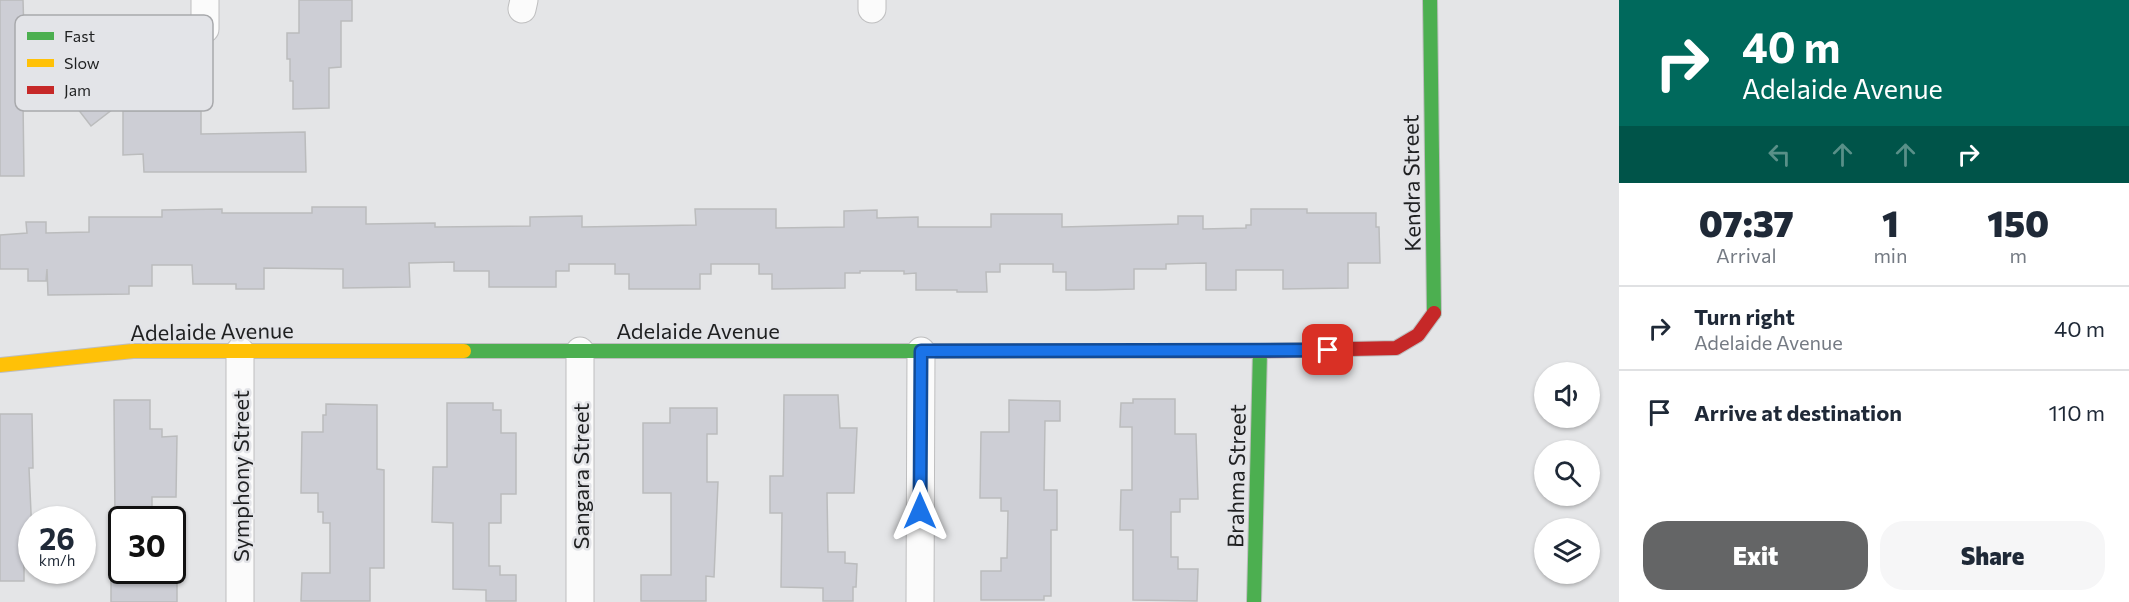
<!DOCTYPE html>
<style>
body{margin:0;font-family:Commissioner,sans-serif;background:#f6f6f7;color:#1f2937;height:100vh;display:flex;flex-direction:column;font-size:22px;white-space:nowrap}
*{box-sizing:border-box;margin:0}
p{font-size:20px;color:#747a83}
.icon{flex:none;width:33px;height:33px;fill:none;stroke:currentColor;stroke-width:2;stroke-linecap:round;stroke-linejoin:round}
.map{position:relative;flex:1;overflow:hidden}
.panel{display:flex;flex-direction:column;background:#fff;width:510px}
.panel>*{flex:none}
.top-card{background:#00695c;color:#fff;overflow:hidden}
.fabs{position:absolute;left:1534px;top:362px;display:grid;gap:12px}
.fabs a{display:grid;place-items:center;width:66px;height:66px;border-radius:50%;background:#fff;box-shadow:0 2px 4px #0004;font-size:30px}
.speed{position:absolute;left:18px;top:506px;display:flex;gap:12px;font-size:30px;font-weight:700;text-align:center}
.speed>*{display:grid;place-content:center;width:78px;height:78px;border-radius:50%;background:#fff;box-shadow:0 2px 4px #0004;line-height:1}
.speed small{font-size:15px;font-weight:400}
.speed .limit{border:3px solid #111;border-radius:9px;background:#fff;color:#111}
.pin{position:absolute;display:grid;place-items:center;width:51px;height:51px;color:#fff;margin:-26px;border-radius:12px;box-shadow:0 3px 9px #0006}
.me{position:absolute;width:66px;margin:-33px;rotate:0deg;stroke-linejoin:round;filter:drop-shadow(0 0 4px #0008)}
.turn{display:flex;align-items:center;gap:21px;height:126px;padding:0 24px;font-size:27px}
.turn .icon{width:78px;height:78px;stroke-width:2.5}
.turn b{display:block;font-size:42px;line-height:51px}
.lanes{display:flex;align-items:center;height:57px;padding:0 24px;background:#0003;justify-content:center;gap:30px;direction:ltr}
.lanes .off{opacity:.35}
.eta{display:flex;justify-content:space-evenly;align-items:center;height:102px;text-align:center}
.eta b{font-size:36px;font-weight:800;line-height:42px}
.button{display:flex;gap:12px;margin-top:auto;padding:12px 24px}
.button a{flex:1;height:69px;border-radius:24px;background:#646566;color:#fff;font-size:24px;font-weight:800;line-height:69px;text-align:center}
.button a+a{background:#f6f6f7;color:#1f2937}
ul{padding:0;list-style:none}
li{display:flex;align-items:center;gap:18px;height:84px;padding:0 24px;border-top:2px solid #e0e1e3}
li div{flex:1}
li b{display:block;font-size:22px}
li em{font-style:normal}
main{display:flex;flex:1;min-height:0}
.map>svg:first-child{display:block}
.building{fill:#cdced5;stroke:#bbbcbd;stroke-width:1.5}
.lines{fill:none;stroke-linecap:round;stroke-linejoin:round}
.street-casing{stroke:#bebebf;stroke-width:29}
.fast-casing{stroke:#bebebf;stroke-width:16}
.slow-casing{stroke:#bebebf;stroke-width:16}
.jam-casing{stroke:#bebebf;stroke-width:16}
.street{stroke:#fbfbfb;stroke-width:27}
.fast{stroke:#4caf50;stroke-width:14}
.slow{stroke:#ffc107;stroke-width:14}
.jam{stroke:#c62828;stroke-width:14}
.route-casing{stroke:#114b97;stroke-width:15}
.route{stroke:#1a73e8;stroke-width:10}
.labels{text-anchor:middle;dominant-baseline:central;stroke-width:5;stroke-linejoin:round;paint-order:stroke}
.street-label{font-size:22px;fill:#1f2021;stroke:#e3e4e8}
.key{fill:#e3e4e8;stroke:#a8a9ac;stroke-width:1.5}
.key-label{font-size:16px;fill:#1f2021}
</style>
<main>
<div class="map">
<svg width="1619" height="602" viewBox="0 0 1619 602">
<rect width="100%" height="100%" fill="#e4e5e7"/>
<!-- building -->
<g class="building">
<polygon points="0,0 23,0 26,102 23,102 24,176 0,176"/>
<polygon points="299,0 352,0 352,21 341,21 341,67 329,68 329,108 293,109 293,81 290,81 290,59 287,59 287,33 299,33"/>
<polygon points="90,49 109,73 125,61 144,85 91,126 53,77"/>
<polygon points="123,111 201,111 201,134 305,132 306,172 144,172 143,154 123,155"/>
<polygon points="312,207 366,207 366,224 435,223 435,227 530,226 530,217 582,216 582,227 696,225 695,209 776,209 776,228 844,227 844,211 877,210 877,218 918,217 918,227 991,227 991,214 1062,214 1062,227 1178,224 1178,216 1203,216 1203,229 1246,228 1246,225 1251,225 1251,209 1307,209 1307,213 1376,213 1376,227 1379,227 1380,263 1348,263 1348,288 1283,289 1283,270 1236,270 1236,290 1206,290 1206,263 1166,264 1166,269 1134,269 1134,289 1096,290 1066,290 1066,272 1053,272 1053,264 1000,264 1000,272 986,272 987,292 957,292 957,290 916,290 916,273 904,274 904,271 860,271 860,273 845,273 845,288 772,289 772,274 759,274 759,264 711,264 711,274 700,274 700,289 629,289 629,274 615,274 615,264 569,264 569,271 556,271 556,287 489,287 489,271 454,271 454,262 409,263 410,287 343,288 343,269 264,268 264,289 236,289 236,284 193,284 192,265 152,265 152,286 129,286 129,294 48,295 47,269 46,281 28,281 28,269 0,269 0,235 27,233 26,222 46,222 46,233 89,232 89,217 162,217 162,210 222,209 222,213 312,213"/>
<polygon points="784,395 838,395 840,428 857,428 854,493 827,493 828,552 845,552 845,563 857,564 856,587 853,587 853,601 823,601 823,588 781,587 782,513 770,513 770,476 783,476"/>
<polygon points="1133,399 1175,399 1175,434 1196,434 1198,499 1180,499 1180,512 1171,512 1171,557 1178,557 1178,569 1198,569 1197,601 1133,600 1133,530 1120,530 1121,490 1132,490 1132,427 1120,427 1121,403 1133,403"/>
<polygon points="114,400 150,400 150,429 162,429 162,437 177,436 176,497 152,497 152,519 115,519"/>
<polygon points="1009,400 1060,401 1060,421 1045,421 1044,490 1057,490 1057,530 1051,530 1051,596 1044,596 1044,600 981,600 981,571 1001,571 1001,558 1007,558 1008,511 1001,511 1001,498 980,498 981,432 1009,432"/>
<polygon points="447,403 493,403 493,410 501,410 501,433 516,433 516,494 501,494 501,523 489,523 489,566 500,566 500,575 516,575 516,601 486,601 486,590 453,589 453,523 432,522 433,467 447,467"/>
<polygon points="326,404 377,405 377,469 384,470 384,568 370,568 370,601 301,601 302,573 330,573 330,523 323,523 323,512 318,512 318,493 301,493 302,432 323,432 323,415 326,415"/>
<polygon points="670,408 717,408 717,434 707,434 707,482 718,482 714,577 706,576 706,601 641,601 641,575 671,575 671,493 643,493 643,423 670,423"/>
<polygon points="0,414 32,414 33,468 29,468 32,535 24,535 24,581 0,581"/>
<polygon points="111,570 152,570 152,577 177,577 177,602 111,602"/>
</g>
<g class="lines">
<!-- street casing -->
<g class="street-casing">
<g id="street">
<polyline points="205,0 205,29"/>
<polyline points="872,0 872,9"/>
<polyline points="522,9 524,0"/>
<polyline points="240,602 240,351"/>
<polyline points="580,602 580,351"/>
<polyline points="920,602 921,351"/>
</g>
</g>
<!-- fast casing -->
<g class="fast-casing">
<g id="fast">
<polyline points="1430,0 1434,313"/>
<polyline points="464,351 964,351"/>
<polyline points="1254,602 1260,351"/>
</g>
</g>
<!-- slow casing -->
<g class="slow-casing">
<polyline id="slow" points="0,365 133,351 464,351"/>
</g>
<!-- jam casing -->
<g class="jam-casing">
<polyline id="jam" points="964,351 1260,351 1396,348 1418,335 1434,313"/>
</g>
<!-- street -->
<use href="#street" class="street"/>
<!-- fast -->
<use href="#fast" class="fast"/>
<!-- slow -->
<use href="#slow" class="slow"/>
<!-- jam -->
<use href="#jam" class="jam"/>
</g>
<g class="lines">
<!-- route casing -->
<g class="route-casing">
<polyline id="route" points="920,511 921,351 1328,350"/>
</g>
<!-- route -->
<use href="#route" class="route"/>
</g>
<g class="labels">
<!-- street labels -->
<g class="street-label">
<text transform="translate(1411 183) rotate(-91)">Kendra Street</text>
<text x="698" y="330">Adelaide Avenue</text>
<text transform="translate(212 331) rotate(-1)">Adelaide Avenue</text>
<text transform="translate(240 476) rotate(-90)">Symphony Street</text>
<text transform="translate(580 476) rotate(-90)">Sangara Street</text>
<text transform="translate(1236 476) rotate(-89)">Brahma Street</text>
</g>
</g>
<!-- legend -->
<rect x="15" y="15" width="198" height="96" rx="9" class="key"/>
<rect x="27" y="32" width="27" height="8" fill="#4caf50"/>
<rect x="27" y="59" width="27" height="8" fill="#ffc107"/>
<rect x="27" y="86" width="27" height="8" fill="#c62828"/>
<g class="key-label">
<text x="64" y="42">Fast</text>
<text x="64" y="69">Slow</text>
<text x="64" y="96">Jam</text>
</g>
</svg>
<div class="fabs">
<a><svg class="icon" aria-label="sound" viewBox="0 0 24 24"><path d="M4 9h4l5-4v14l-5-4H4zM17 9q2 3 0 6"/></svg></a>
<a><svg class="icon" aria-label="search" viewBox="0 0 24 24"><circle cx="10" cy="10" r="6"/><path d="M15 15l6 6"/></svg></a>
<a><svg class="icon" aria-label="layers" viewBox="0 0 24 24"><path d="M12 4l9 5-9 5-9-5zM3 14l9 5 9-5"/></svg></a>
</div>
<div class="speed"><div>26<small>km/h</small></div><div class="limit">30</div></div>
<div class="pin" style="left:1328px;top:350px;background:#d93025"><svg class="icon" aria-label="arrive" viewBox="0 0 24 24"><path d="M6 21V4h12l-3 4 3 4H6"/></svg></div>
<svg class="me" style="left:920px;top:511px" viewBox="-20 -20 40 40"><path d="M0-17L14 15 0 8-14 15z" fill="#1a73e8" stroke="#fff" stroke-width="4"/></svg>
</div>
<section class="panel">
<div class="top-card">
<div class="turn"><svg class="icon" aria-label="right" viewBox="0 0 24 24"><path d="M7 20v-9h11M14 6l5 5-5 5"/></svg><div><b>40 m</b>Adelaide Avenue</div></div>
<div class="lanes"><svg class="icon off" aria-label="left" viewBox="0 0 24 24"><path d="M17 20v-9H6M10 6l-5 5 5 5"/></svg><svg class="icon off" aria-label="ahead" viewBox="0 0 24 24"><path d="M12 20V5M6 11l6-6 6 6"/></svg><svg class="icon off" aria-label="ahead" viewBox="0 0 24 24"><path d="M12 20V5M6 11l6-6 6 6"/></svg><svg class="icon" aria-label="right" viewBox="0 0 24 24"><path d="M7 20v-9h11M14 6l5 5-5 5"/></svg></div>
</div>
<div class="eta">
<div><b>07:37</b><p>Arrival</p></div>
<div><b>1</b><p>min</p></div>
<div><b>150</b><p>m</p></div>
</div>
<ul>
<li><svg class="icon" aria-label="right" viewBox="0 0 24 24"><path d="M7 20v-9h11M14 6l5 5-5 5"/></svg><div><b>Turn right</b><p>Adelaide Avenue</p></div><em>40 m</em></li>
<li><svg class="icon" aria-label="arrive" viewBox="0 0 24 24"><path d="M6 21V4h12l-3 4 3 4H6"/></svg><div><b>Arrive at destination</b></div><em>110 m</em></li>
</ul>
<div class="button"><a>Exit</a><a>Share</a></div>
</section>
</main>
